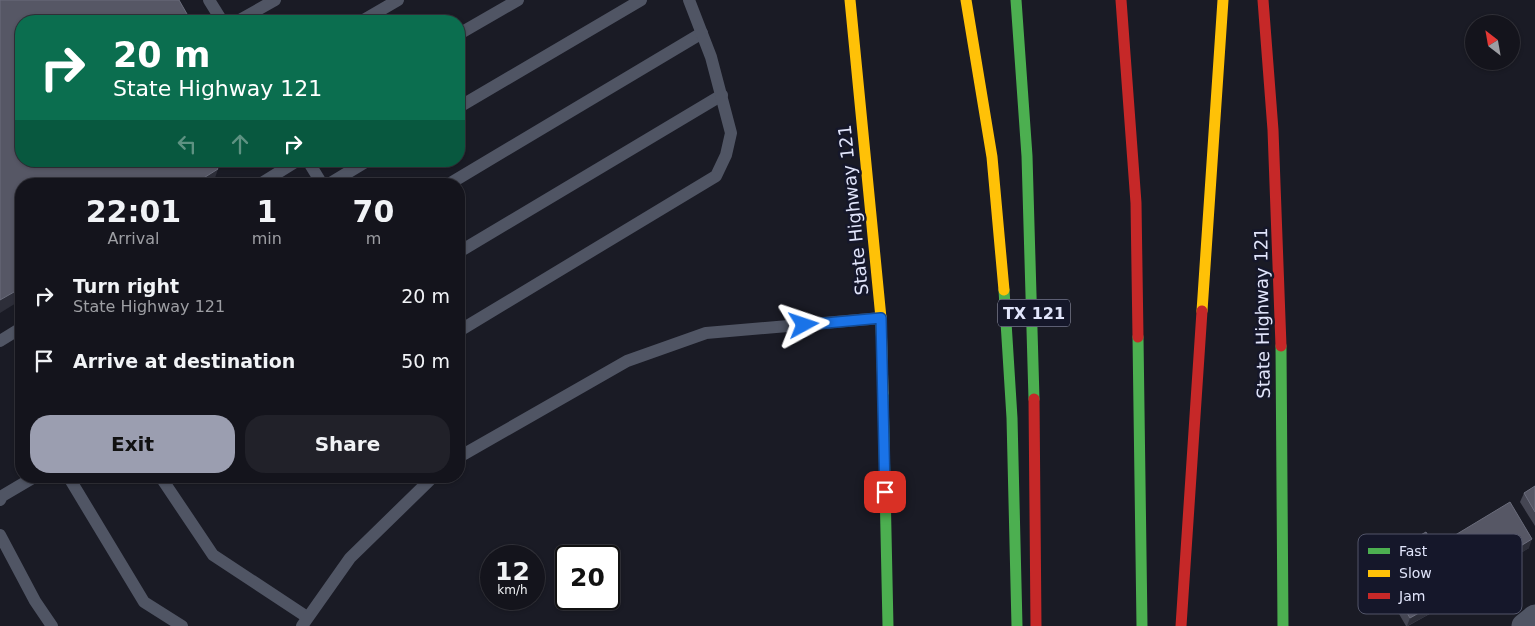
<!DOCTYPE html>
<style>
body{margin:0;font-family:"DejaVu Sans",sans-serif;background:#212129;color:#f1f3f6;height:100vh;display:flex;flex-direction:column;font-size:19px;white-space:nowrap}
*{box-sizing:border-box;margin:0}
p{font-size:16px;color:#9d9ea3}
.icon{flex:none;width:28px;height:28px;fill:none;stroke:currentColor;stroke-width:2;stroke-linecap:round;stroke-linejoin:round}
.map{position:relative;flex:1;overflow:hidden}
.drawer{position:absolute;left:15px;top:178px;width:450px;height:305px;display:flex;flex-direction:column;background:#14141c;border-radius:20px;box-shadow:0 1px 4px #0004,0 0 0 1px #33333b}
.drawer>*{flex:none}
.guide{position:absolute;left:15px;top:15px;width:450px;height:152px;border-radius:20px;box-shadow:0 1px 4px #0004,0 0 0 1px #33333b;background:#0b6e4f;color:#fff;overflow:hidden}
.needle{width:32px;rotate:329deg}
.tools{position:absolute;left:1465px;top:15px;display:grid;gap:10px}
.tools a{display:grid;place-items:center;width:55px;height:55px;border-radius:50%;background:#14141c;box-shadow:0 1px 4px #0004,0 0 0 1px #33333b;font-size:25px}
.speed{position:absolute;left:480px;top:545px;display:flex;gap:10px;font-size:25px;font-weight:700;text-align:center}
.speed>*{display:grid;place-content:center;width:65px;height:65px;border-radius:50%;background:#14141c;box-shadow:0 1px 4px #0004,0 0 0 1px #33333b;line-height:1}
.speed small{font-size:12px;font-weight:400}
.speed .limit{border:2px solid #111;border-radius:8px;background:#fff;color:#111}
.pin{position:absolute;display:grid;place-items:center;width:42px;height:42px;color:#fff;margin:-21px;border-radius:10px;box-shadow:0 2px 8px #0006}
.me{position:absolute;width:55px;margin:-28px;rotate:85deg;stroke-linejoin:round;filter:drop-shadow(0 0 4px #0008)}
.turn{display:flex;align-items:center;gap:18px;height:105px;padding:0 15px;font-size:22px}
.turn .icon{width:65px;height:65px;stroke-width:2.5}
.turn b{display:block;font-size:35px;line-height:42px}
.lanes{display:flex;align-items:center;height:48px;padding:0 15px;background:#0003;justify-content:center;gap:25px;direction:ltr}
.lanes .off{opacity:.35}
.eta{display:flex;justify-content:space-evenly;align-items:center;height:85px;text-align:center}
.eta b{font-size:30px;font-weight:800;line-height:35px}
.cta{display:flex;gap:10px;margin-top:auto;padding:10px 15px}
.cta a{flex:1;height:58px;border-radius:20px;background:#9b9eb0;color:#111;font-size:20px;font-weight:800;line-height:58px;text-align:center}
.cta a+a{background:#212129;color:#f1f3f6}
ul{padding:0;list-style:none}
li{display:flex;align-items:center;gap:15px;height:65px;padding:0 15px}
li div{flex:1}
li b{display:block;font-size:19px}
li em{font-style:normal}
.map>svg:first-child{display:block}
.lines{fill:none;stroke-linecap:round;stroke-linejoin:round}
.lane{stroke:#505564;stroke-width:12}
.street{stroke:#505564;stroke-width:25}
.fast{stroke:#4caf50;stroke-width:11}
.slow{stroke:#ffc107;stroke-width:11}
.jam{stroke:#c62828;stroke-width:11}
.wall{fill:#454653}
.shaded-wall{fill:#2d2e39}
.building{fill:#565765;stroke:#6b6d7c}
.route-casing{stroke:#114b97;stroke-width:12}
.route{stroke:#1a73e8;stroke-width:9}
.labels{text-anchor:middle;dominant-baseline:central;stroke-width:5;stroke-linejoin:round;paint-order:stroke}
.shield{fill:#15172a;stroke:#a4a7bc;stroke-width:1}
.shield-label{font-size:16px;font-weight:bold;fill:#e1e5fb}
.street-label{font-size:18px;fill:#e1e5fb;stroke:#15172a}
.key{fill:#15172a;stroke:#525569;stroke-width:1}
.key-label{font-size:14px;fill:#e1e5fb}
</style>
<div class="map">
<svg width="1535" height="626" viewBox="0 0 1535 626">
<rect width="100%" height="100%" fill="#1a1b25"/>
<g class="lines">
<!-- lane -->
<g class="lane">
<polyline points="209,0 222,21"/>
<polyline points="238,21 275,0"/>
<polyline points="362,21 398,0"/>
<polyline points="459,34 518,0"/>
<polyline points="459,107 641,0"/>
<polyline points="308,161 322,184"/>
<polyline points="260,184 297,161"/>
<polyline points="329,184 367,161"/>
<polyline points="449,184 702,33"/>
<polyline points="459,252 722,95"/>
<polyline points="459,331 716,176 726,155 731,133 711,57 689,0"/>
<polyline points="0,341 21,328"/>
<polyline points="459,457 627,361 706,333 881,318"/>
<polyline points="68,476 144,602 182,626"/>
<polyline points="160,476 213,555 307,617"/>
<polyline points="0,500 2,496 36,476"/>
<polyline points="0,535 35,601 52,626"/>
<polyline points="302,626 350,558 434,476"/>
</g>
<!-- street -->
<polyline class="street" points="1524,626 1535,617"/>
<!-- fast -->
<g class="fast">
<polyline points="1016,0 1027,156 1034,399"/>
<polyline points="1004,290 1012,418 1017,626"/>
<polyline points="1138,337 1142,626"/>
<polyline points="1281,346 1283,626"/>
<polyline points="883,393 888,626"/>
</g>
<!-- slow -->
<g class="slow">
<polyline points="850,0 881,318 883,393"/>
<polyline points="966,0 992,157 1004,290"/>
<polyline points="1202,311 1223,0"/>
</g>
<!-- jam -->
<g class="jam">
<polyline points="1121,0 1136,203 1138,337"/>
<polyline points="1263,0 1273,130 1281,346"/>
<polyline points="1034,399 1036,626"/>
<polyline points="1181,626 1202,311"/>
</g>
</g>
<!-- wall -->
<g class="wall">
<polygon points="1535,486 1535,526 1520,502 1524,493"/>
<polygon points="1452,537 1529,548 1472,583 1449,546"/>
<polygon points="1376,560 1447,583 1432,591 1435,611 1408,626 1406,626 1373,569"/>
</g>
<!-- shaded-wall -->
<g class="shaded-wall">
<polygon points="218,169 213,184 194,184"/>
<polygon points="21,288 21,300 0,313 0,300"/>
<polygon points="1532,539 1529,548 1472,583 1475,574"/>
<polygon points="1450,574 1447,583 1425,595 1428,586"/>
<polygon points="1438,602 1435,611 1407,626 1410,618"/>
</g>
<!-- building -->
<g class="building">
<polygon points="0,0 179,0 191,21 21,21 21,161 213,161 218,169 194,184 21,184 21,288 0,300"/>
<polygon points="1535,486 1535,512 1524,493"/>
<polygon points="1510,502 1532,539 1475,574 1452,537"/>
<polygon points="1426,532 1450,574 1428,586 1438,602 1410,618 1376,560"/>
</g>
<g class="lines">
<!-- route casing -->
<g class="route-casing">
<polyline id="route" points="804,325 881,318 885,492"/>
</g>
<!-- route -->
<use href="#route" class="route"/>
</g>
<g class="labels">
<!-- shield labels -->
<rect class="shield" x="998" y="299.5" width="72" height="27" rx="4"/>
<g class="shield-label">
<text x="1034" y="313">TX 121</text>
</g>
<!-- street labels -->
<g class="street-label">
<text transform="translate(853 210) rotate(-96)">State Highway 121</text>
<text transform="translate(1262 313) rotate(-91)">State Highway 121</text>
</g>
</g>
<!-- legend -->
<rect x="1358" y="534" width="164" height="80" rx="8" class="key"/>
<rect x="1368" y="548" width="22" height="6" fill="#4caf50"/>
<rect x="1368" y="570" width="22" height="7" fill="#ffc107"/>
<rect x="1368" y="593" width="22" height="6" fill="#c62828"/>
<g class="key-label">
<text x="1399" y="556">Fast</text>
<text x="1399" y="578">Slow</text>
<text x="1399" y="601">Jam</text>
</g>
</svg>
<div class="tools">
<a><svg class="needle" viewBox="-14 -14 28 28"><path d="M0-13l5 13h-10z" fill="#e53935"/><path d="M0 13l5-13h-10z" fill="#9d9ea3"/></svg></a>
</div>
<div class="speed"><div>12<small>km/h</small></div><div class="limit">20</div></div>
<div class="pin" style="left:885px;top:492px;background:#d93025"><svg class="icon" aria-label="arrive" viewBox="0 0 24 24"><path d="M6 21V4h12l-3 4 3 4H6"/></svg></div>
<svg class="me" style="left:804px;top:325px" viewBox="-20 -20 40 40"><path d="M0-17L14 15 0 8-14 15z" fill="#1a73e8" stroke="#fff" stroke-width="4"/></svg>
<div class="guide">
<div class="turn"><svg class="icon" aria-label="right" viewBox="0 0 24 24"><path d="M7 20v-9h11M14 6l5 5-5 5"/></svg><div><b>20 m</b>State Highway 121</div></div>
<div class="lanes"><svg class="icon off" aria-label="left" viewBox="0 0 24 24"><path d="M17 20v-9H6M10 6l-5 5 5 5"/></svg><svg class="icon off" aria-label="ahead" viewBox="0 0 24 24"><path d="M12 20V5M6 11l6-6 6 6"/></svg><svg class="icon" aria-label="right" viewBox="0 0 24 24"><path d="M7 20v-9h11M14 6l5 5-5 5"/></svg></div>
</div>
<section class="drawer">
<div class="eta">
<div><b>22:01</b><p>Arrival</p></div>
<div><b>1</b><p>min</p></div>
<div><b>70</b><p>m</p></div>
</div>
<ul>
<li><svg class="icon" aria-label="right" viewBox="0 0 24 24"><path d="M7 20v-9h11M14 6l5 5-5 5"/></svg><div><b>Turn right</b><p>State Highway 121</p></div><em>20 m</em></li>
<li><svg class="icon" aria-label="arrive" viewBox="0 0 24 24"><path d="M6 21V4h12l-3 4 3 4H6"/></svg><div><b>Arrive at destination</b></div><em>50 m</em></li>
</ul>
<div class="cta"><a>Exit</a><a>Share</a></div>
</section>
</div>
